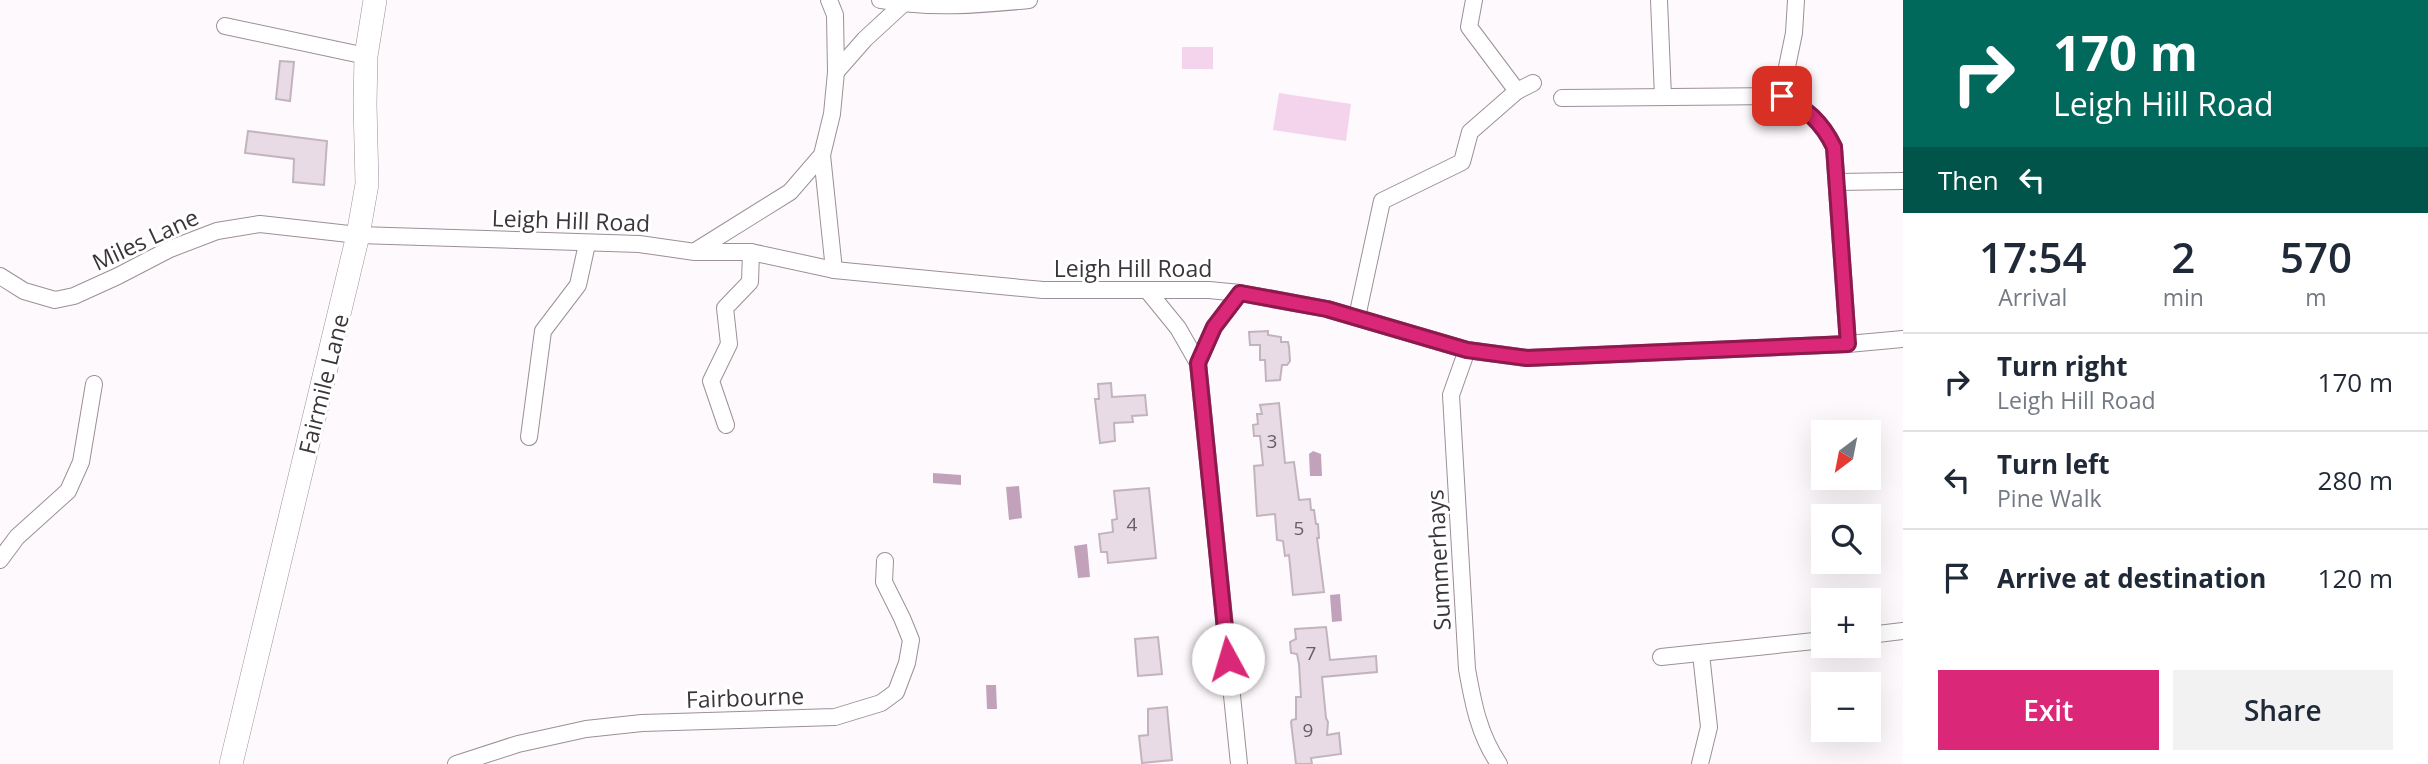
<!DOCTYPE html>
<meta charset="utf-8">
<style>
body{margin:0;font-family:"Open Sans",sans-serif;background:#f2f2f3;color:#1f2937;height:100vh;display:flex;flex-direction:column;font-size:26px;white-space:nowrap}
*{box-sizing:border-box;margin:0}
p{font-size:23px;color:#747a83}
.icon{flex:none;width:38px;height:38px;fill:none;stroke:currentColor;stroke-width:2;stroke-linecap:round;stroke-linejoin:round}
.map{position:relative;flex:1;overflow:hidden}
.panel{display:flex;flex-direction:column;background:#fff;width:525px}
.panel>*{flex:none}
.guide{background:#00695c;color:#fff;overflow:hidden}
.needle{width:46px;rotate:212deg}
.tools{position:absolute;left:1811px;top:420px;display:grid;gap:14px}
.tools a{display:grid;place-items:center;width:70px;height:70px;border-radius:0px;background:#fff;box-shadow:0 7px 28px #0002;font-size:35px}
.pin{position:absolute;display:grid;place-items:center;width:60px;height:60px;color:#fff;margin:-30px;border-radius:14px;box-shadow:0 4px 10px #0006}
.me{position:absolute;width:77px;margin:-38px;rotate:354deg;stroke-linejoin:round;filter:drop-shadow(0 0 5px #0008)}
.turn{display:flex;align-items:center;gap:24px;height:147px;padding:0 35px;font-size:32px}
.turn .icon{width:91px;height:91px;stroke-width:2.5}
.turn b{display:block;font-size:49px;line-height:60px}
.then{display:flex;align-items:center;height:66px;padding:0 35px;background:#0003;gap:14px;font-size:26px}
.eta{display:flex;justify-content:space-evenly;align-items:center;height:119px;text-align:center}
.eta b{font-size:42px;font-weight:600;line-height:49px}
.cta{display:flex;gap:14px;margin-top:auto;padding:14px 35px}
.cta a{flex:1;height:80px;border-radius:0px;background:#db2777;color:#fff;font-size:28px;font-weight:600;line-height:80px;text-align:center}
.cta a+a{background:#f2f2f3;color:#1f2937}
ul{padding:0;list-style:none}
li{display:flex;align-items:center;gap:21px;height:98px;padding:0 35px;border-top:2px solid #e0e1e3}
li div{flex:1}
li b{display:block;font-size:26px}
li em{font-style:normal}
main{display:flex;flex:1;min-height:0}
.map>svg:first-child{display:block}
.green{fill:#f4d3ec}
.water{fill:#c2a2bb}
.building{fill:#e9dbe5;stroke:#c2b4be;stroke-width:2}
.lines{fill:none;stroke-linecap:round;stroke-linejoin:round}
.street-casing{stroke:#9c8f99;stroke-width:18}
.secondary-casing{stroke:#9c8f99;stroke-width:24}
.street{stroke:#fff;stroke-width:16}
.secondary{stroke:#fff;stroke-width:23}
.route-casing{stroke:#8e194d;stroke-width:18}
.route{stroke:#db2777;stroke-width:12}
.labels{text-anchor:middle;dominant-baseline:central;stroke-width:6;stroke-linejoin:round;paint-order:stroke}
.number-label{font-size:19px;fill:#665f65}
.street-label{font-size:23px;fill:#3b363a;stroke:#fff}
</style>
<main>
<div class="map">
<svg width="1903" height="764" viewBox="0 0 1903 764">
<rect width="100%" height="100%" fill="#fef9fd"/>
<!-- green -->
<g class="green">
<rect x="1182" y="47" width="31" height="22"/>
<polygon points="1279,93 1351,104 1346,141 1273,130"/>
</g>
<!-- water -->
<g class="water">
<polygon points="1313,451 1321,454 1322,476 1310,476 1309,454"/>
<polygon points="933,473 961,475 961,485 933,483"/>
<polygon points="1019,486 1022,518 1009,520 1006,487"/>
<polygon points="1087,544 1090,577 1078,578 1074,546"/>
<polygon points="1340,594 1342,621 1332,622 1330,595"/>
<polygon points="986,685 996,685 997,709 987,709"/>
</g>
<!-- building -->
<g class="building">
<polygon points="280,61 294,62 290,101 276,99"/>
<polygon points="248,131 327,141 324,185 293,182 294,159 245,153"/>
<polygon points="1268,331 1268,335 1281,337 1281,342 1288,342 1289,347 1290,361 1287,365 1282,365 1280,380 1266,381 1265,360 1260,360 1260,345 1250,345 1249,332"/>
<polygon points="1111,383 1112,397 1145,395 1147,415 1132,416 1133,422 1114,423 1115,441 1100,443 1095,399 1099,399 1098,384"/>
<polygon points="1279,403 1285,463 1294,462 1299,500 1310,499 1311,510 1314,510 1316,524 1318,524 1319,538 1317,538 1324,592 1293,595 1289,555 1285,556 1283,541 1277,540 1275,514 1257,516 1254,466 1263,465 1260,436 1254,436 1253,425 1258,424 1257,414 1262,414 1260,405"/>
<polygon points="1149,488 1156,558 1108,563 1107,552 1101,552 1099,534 1113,532 1112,520 1117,519 1114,491"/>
<polygon points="1326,627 1330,660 1376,656 1377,672 1322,677 1326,718 1328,722 1327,735 1339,733 1341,754 1311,758 1312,764 1296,764 1291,722 1292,720 1296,719 1296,697 1301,697 1299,664 1297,654 1291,653 1290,642 1296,639 1295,629"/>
<polygon points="1158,637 1162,674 1138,676 1135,639"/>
<polygon points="1167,707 1172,760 1142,763 1139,736 1148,735 1148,709"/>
</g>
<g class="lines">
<!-- street casing -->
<g class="street-casing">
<g id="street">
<path d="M880,0C929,9 980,5 1029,0"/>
<polyline points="1474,0 1469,27 1517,91"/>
<polyline points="1659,0 1663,97"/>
<polyline points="225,26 366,56"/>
<polyline points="836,72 865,39 903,4"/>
<polyline points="1781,96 1794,33 1796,0"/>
<path d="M1562,98L1781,96C1806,108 1822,122 1834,147L1848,344"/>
<polyline points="822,155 834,270"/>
<polyline points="1837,182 1903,181"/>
<polyline points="697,250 790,192 822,155 832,114 836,72 835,15 829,0"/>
<polyline points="0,276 24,291 55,300 74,296 118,276 170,249 217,231 260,224 358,235 639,244 695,252 751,252 834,270 1043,290 1209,290 1240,293 1327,309 1467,350 1527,358 1848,344 1903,339"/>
<polyline points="1147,290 1178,328 1198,363 1239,764"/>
<polyline points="1357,317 1382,201 1462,162 1470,132 1517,91 1533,83"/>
<path d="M1467,350L1451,395L1467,669C1473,703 1479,735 1499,764"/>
<polyline points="1198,363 1214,327 1240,293"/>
<polyline points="726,425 711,381 729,344 725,308 750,282 751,252"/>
<polyline points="529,437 543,331 578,285 587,244"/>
<polyline points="0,560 17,537 68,491 81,462 94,384"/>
<polyline points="1869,635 1903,631"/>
<polyline points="1661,657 1824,640"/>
<polyline points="456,764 518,744 586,729 642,723 835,717 881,703 896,692 907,663 911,640 902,618 884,582 885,561"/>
<polyline points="1700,764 1709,727 1701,654"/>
</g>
</g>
<!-- secondary casing -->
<g class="secondary-casing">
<polyline id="secondary" points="231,764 358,235 367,184 365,104 366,56 375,0"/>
</g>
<!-- street -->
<use href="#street" class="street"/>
<!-- secondary -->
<use href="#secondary" class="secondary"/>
</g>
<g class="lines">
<!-- route casing -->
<g class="route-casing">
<path id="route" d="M1228,659L1198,363L1214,327L1240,293L1327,309L1467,350L1527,358L1848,344L1834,147C1822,122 1806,108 1782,96"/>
</g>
<!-- route -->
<use href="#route" class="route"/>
</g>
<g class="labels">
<!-- number labels -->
<g class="number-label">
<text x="1272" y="441">3</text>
<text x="1132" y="524">4</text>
<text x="1299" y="528">5</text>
<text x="1311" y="653">7</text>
<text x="1308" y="730">9</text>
</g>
<!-- street labels -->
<g class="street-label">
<text transform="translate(571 220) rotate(2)">Leigh Hill Road</text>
<text transform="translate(145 239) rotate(-25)">Miles Lane</text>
<text x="1133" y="268">Leigh Hill Road</text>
<text transform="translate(323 384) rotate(-76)">Fairmile Lane</text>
<text transform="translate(1438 560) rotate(-93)">Summerhays</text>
<text transform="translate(745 697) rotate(-2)">Fairbourne</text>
</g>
</g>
</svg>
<div class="tools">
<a><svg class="needle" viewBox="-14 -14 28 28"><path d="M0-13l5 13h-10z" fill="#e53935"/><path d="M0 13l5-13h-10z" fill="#747a83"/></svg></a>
<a><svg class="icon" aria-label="search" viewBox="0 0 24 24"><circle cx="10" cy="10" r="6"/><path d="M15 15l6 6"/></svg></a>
<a>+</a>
<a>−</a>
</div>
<div class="pin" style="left:1782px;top:96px;background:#d93025"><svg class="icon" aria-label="arrive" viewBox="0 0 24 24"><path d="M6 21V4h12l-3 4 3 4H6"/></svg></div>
<svg class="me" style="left:1228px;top:659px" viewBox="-20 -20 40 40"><circle r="19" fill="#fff"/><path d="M0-13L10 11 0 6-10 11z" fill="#db2777"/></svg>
</div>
<section class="panel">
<div class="guide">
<div class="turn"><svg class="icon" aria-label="right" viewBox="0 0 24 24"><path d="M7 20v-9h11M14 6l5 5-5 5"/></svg><div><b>170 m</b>Leigh Hill Road</div></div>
<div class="then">Then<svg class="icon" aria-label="left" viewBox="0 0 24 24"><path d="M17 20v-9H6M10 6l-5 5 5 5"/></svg></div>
</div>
<div class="eta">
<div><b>17:54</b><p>Arrival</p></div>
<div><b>2</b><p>min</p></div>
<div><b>570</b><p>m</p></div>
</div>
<ul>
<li><svg class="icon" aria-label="right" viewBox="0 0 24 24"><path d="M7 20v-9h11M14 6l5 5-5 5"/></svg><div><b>Turn right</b><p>Leigh Hill Road</p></div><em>170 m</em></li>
<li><svg class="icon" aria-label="left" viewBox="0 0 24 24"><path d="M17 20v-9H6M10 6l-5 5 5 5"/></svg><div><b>Turn left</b><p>Pine Walk</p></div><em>280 m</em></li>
<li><svg class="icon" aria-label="arrive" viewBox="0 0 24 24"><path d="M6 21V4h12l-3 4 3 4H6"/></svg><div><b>Arrive at destination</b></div><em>120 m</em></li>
</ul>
<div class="cta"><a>Exit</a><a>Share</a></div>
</section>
</main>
